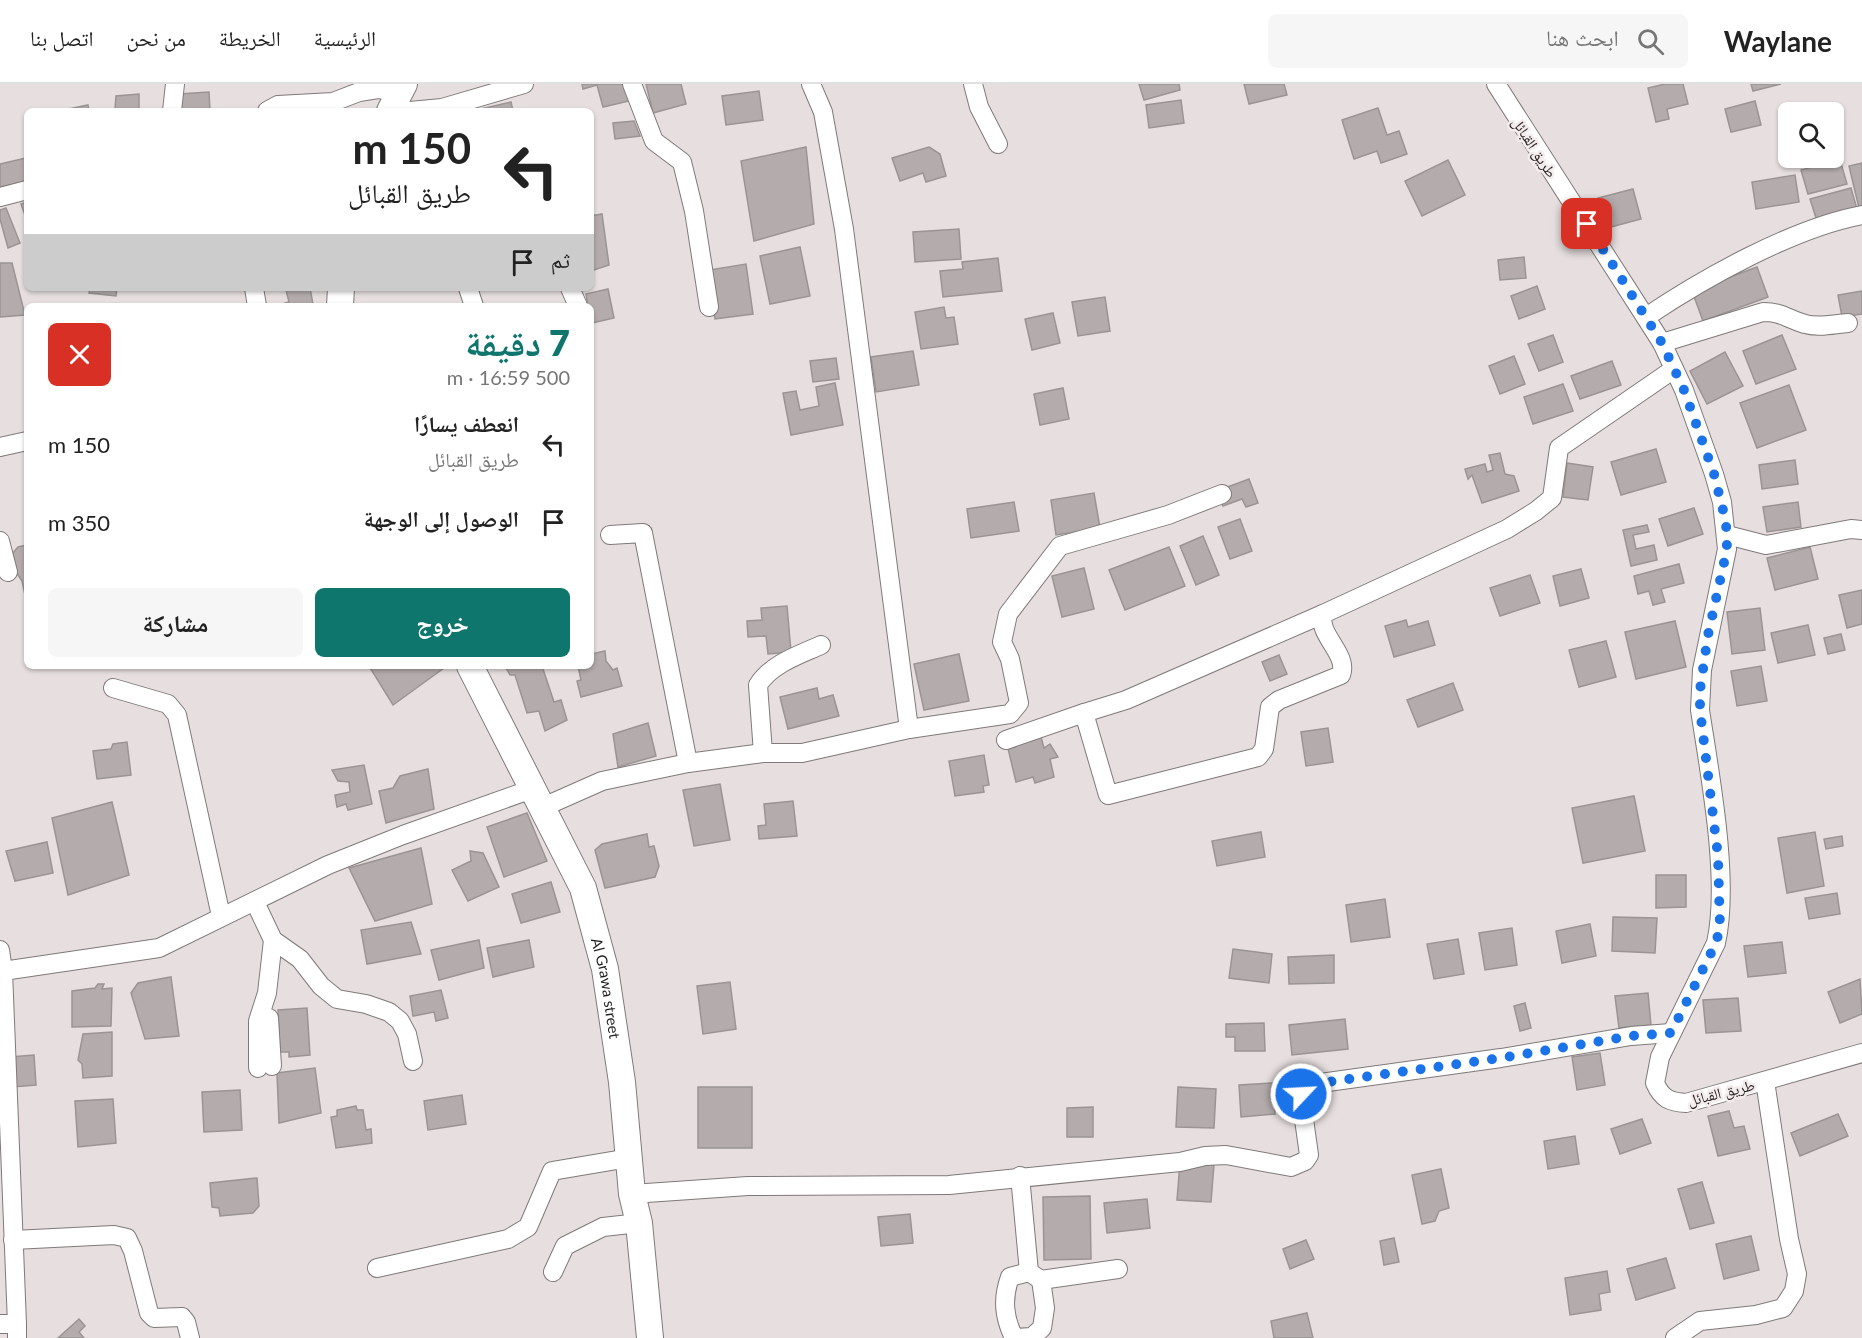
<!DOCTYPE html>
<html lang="ar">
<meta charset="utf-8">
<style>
body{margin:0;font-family:Lato,"Noto Naskh Arabic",sans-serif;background:#f6f6f6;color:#222;direction:rtl;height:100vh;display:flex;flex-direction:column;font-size:22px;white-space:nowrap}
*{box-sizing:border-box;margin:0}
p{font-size:20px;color:#767676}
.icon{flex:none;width:33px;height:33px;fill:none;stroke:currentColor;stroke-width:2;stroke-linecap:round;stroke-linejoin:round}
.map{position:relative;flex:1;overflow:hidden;direction:ltr}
.side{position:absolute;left:24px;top:219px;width:570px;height:366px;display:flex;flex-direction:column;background:#fff;border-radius:9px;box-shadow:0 2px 4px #0004;direction:rtl}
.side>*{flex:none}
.top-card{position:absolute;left:24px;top:24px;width:570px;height:183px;border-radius:9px;box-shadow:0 2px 4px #0004;direction:rtl;background:#fff;color:#222;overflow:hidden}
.buttons{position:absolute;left:1778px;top:18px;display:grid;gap:12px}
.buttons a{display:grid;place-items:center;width:66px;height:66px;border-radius:9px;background:#fff;box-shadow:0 2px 4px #0004;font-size:30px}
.pin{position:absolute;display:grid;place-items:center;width:51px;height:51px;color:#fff;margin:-26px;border-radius:12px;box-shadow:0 3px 9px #0006}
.me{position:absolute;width:66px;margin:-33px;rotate:65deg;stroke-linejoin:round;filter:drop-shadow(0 0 4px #0008)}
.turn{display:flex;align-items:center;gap:21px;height:126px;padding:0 24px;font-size:27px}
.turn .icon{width:78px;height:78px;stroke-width:2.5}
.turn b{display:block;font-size:42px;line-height:51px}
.then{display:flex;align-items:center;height:57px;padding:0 24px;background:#0003;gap:12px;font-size:22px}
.round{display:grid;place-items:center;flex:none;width:63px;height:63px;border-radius:9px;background:#f6f6f6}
.summary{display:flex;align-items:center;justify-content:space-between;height:102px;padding:0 24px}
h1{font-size:36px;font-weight:800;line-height:45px;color:#0f766e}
.primary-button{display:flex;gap:12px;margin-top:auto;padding:12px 24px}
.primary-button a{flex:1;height:69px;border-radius:9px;background:#0f766e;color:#fff;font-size:24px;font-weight:800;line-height:69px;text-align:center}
.primary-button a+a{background:#f6f6f6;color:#222}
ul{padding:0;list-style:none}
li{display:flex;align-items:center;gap:18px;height:78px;padding:0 24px}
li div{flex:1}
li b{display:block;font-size:22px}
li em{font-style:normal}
header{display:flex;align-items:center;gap:36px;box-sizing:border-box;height:84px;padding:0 30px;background:#fff;border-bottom:2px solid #e0e0e0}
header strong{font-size:28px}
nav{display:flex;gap:33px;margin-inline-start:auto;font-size:21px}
.search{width:420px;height:54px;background:#f6f6f6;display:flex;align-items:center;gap:15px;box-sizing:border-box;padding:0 21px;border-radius:9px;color:#767676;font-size:22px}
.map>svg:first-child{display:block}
.building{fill:#b4acac;stroke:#9b9494;stroke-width:1.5}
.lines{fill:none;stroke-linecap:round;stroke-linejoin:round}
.street-casing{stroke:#807979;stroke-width:20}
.secondary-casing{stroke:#807979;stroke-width:28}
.street{stroke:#fff;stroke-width:18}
.secondary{stroke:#fff;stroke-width:26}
.route{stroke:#1a73e8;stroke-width:10;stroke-dasharray:0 18}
.labels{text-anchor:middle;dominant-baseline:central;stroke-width:5;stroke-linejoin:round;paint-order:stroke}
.street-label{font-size:15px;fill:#211e1e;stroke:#f4ecec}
</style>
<header>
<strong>Waylane</strong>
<div class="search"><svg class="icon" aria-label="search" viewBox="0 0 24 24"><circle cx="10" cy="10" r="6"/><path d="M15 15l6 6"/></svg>ابحث هنا</div>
<nav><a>الرئيسية</a><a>الخريطة</a><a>من نحن</a><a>اتصل بنا</a></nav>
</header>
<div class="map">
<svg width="1862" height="1254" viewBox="0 0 1862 1254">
<rect width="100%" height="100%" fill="#e7dfdf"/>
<!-- building -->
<g class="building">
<polygon points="582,0 625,0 629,17 603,23 597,1 583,5"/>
<polygon points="646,0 681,0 686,20 653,29"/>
<polygon points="1139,0 1179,0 1180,6 1144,16"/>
<polygon points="1244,0 1284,0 1287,11 1249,20"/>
<polygon points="1665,0 1683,0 1688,20 1667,25 1669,35 1656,38 1648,4"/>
<polygon points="1751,0 1781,0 1753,7"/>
<polygon points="759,7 763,36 726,41 722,12"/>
<polygon points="209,8 210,27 180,27 179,10"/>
<polygon points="139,10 139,27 109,27 115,25 116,12"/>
<polygon points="1181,16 1184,39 1149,44 1146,21"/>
<polygon points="1755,17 1761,41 1731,48 1725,25"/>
<polygon points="511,18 513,27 476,27 476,26"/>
<polygon points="88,21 89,27 59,27"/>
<polygon points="1378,24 1387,51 1399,47 1407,70 1381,79 1377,67 1354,75 1342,36"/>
<polygon points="634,37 640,52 615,55 613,39"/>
<polygon points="806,63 814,140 754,157 741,77"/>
<polygon points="929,63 940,70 946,92 926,98 923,89 900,97 892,74"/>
<polygon points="26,74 27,97 0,103 0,80"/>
<polygon points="1448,76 1465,111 1422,132 1405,97"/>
<polygon points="1840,76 1847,100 1808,110 1801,86"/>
<polygon points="1862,79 1862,124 1859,124 1849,82"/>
<polygon points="1795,91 1799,118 1756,125 1752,98"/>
<polygon points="1851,104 1857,125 1817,137 1810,115"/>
<polygon points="1633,105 1641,135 1607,144 1598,114"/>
<polygon points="27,118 27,137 21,120"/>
<polygon points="6,124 20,159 8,164 0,135 0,126"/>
<polygon points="602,130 609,181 591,187 591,132"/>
<polygon points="959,145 961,175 915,178 913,148"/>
<polygon points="800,163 810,212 770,220 760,172"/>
<polygon points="1524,173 1526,194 1500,196 1498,176"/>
<polygon points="998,174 1002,207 943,213 940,187 963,185 962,178"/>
<polygon points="0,179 12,179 25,231 0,233"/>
<polygon points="746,180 753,230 715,235 709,186"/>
<polygon points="1757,183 1768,213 1703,237 1692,207"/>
<polygon points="1537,202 1545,225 1519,235 1511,212"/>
<polygon points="90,204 117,204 116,212 89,209"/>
<polygon points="293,204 310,204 313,220 275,222 289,218 286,206"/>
<polygon points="608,205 614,234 592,239 591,222 588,222 586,210"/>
<polygon points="1862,207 1862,230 1842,233 1838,211"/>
<polygon points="1105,213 1110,247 1078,252 1072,218"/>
<polygon points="944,223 946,234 954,233 958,260 921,265 915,228"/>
<polygon points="1053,229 1060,259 1032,266 1025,235"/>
<polygon points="1553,251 1563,278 1539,287 1528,260"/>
<polygon points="1782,251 1796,285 1756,300 1743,267"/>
<polygon points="913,267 919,301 876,308 871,273"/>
<polygon points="1725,268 1743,302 1707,320 1690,287"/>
<polygon points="1514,272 1525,300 1500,310 1489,282"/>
<polygon points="836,274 839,295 813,298 810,277"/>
<polygon points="1612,277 1621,301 1580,315 1571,292"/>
<polygon points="835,299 843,341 791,351 783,309 796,307 800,326 819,322 816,303"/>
<polygon points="1563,300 1573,327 1533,340 1524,313"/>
<polygon points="1789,301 1806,346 1757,364 1740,319"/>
<polygon points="1063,304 1069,335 1040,341 1034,310"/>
<polygon points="1656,365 1666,398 1621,411 1611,378"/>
<polygon points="1500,369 1505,390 1514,392 1519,407 1482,419 1472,391 1468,395 1465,385 1485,380 1487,388 1493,386 1489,371"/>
<polygon points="1795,376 1798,400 1762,405 1759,381"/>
<polygon points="1567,379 1593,383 1588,416 1563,413"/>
<polygon points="1249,395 1258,419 1246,423 1242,415 1223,422 1217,407"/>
<polygon points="1094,409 1100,444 1056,451 1051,416"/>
<polygon points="1014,418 1019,447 971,454 967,425"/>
<polygon points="1798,418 1801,443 1767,448 1763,423"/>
<polygon points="1694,424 1703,450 1668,462 1659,435"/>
<polygon points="1240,435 1252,467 1230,475 1218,443"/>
<polygon points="1647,441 1649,448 1633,451 1636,465 1654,461 1657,476 1631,482 1623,446"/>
<polygon points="1203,452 1219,491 1196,501 1180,462"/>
<polygon points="27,461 27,520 22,497 14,485 12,470 18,463"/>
<polygon points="1169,463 1185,502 1125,526 1109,486"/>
<polygon points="1810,463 1818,495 1775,506 1767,474"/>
<polygon points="1679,480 1684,499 1661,505 1665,518 1653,521 1649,507 1638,510 1634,492"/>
<polygon points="1084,484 1094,525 1062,533 1052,492"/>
<polygon points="1581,485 1589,514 1560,522 1553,492"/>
<polygon points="1530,491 1540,519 1500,532 1490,504"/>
<polygon points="1862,506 1862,540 1847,544 1839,511"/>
<polygon points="787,522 791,568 768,570 766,552 748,553 747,537 762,536 761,524"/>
<polygon points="1760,524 1765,566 1732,570 1727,528"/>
<polygon points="1406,536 1408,543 1428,537 1435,561 1394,573 1385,542"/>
<polygon points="1675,537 1686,583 1636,595 1625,548"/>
<polygon points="1808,541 1815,571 1778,579 1771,549"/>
<polygon points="1841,550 1845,566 1828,570 1824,554"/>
<polygon points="1606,557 1616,593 1579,603 1569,566"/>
<polygon points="605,567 606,577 613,586 617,584 622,602 581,613 577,597 581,596 578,582 591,582 591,570"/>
<polygon points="959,570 969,617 924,626 914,580"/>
<polygon points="1279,571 1287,590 1270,597 1262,578"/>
<polygon points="369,582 443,582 444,584 393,621"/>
<polygon points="505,582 542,582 554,618 561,616 567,636 545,647 539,627 527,629 515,591 510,591"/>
<polygon points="1761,582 1767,617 1737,622 1731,587"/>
<polygon points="1453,599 1463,626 1418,643 1407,616"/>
<polygon points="817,604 819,615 833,611 839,632 788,645 780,613"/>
<polygon points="648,639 656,672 618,683 613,650"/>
<polygon points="1328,644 1333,678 1306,682 1301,648"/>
<polygon points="1041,653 1044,664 1050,660 1058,673 1050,675 1054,693 1035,699 1033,693 1016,698 1006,656"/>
<polygon points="127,658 131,691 97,695 93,667 111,665 113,660"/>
<polygon points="984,671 989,701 983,702 984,708 955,712 949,677"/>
<polygon points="364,681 372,720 348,726 346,720 337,723 335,711 350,708 349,698 338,697 332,686"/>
<polygon points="428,685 434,725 386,739 379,707 393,704 400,692"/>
<polygon points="720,700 730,756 694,762 683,706"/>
<polygon points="1634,712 1645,767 1583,779 1572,724"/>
<polygon points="793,717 797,752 759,755 758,742 766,741 764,720"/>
<polygon points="112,718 129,791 68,811 52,734"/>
<polygon points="527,729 547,777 504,793 487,743"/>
<polygon points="1261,748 1265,773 1217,782 1212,757"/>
<polygon points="1815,748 1824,802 1787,809 1778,754"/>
<polygon points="647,750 649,763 654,762 659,782 655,793 605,804 595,766 602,760"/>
<polygon points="1842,752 1843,762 1826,765 1824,755"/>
<polygon points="47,758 53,789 15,797 6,767"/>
<polygon points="421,764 432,820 375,837 349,784"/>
<polygon points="470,767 483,769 499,803 468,817 452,786 471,777"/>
<polygon points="1656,791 1686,791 1686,823 1656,824"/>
<polygon points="551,798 560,828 521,839 512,810"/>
<polygon points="1837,809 1840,830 1809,835 1805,814"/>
<polygon points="1385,815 1390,853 1351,858 1346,821"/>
<polygon points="1613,833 1657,834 1655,869 1612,867"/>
<polygon points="411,838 421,870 367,880 361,846"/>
<polygon points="1590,840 1596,872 1562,879 1556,847"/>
<polygon points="1512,844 1517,881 1485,886 1479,849"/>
<polygon points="1458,855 1464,890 1434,895 1427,860"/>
<polygon points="479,856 484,884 439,896 431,866"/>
<polygon points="529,856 534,883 493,893 487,864"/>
<polygon points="1782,858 1786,889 1748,893 1744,862"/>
<polygon points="1233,865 1272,870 1269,899 1229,894"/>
<polygon points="1334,871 1334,899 1289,900 1288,873"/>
<polygon points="171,893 179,952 145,955 131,909 138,899"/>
<polygon points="1860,895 1862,930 1840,939 1828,908"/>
<polygon points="730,898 736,945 703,950 697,902"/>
<polygon points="98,900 104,900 102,905 112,904 111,942 72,943 72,907 95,904"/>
<polygon points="441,906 448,934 436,937 434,928 413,932 410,912"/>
<polygon points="1648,909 1651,941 1619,944 1615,912"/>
<polygon points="1738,914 1741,947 1706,949 1703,916"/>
<polygon points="1525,919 1531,944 1520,947 1514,922"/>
<polygon points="307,924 310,971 289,973 289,968 280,968 278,926"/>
<polygon points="1345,935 1348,965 1292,971 1289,941"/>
<polygon points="1264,939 1265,967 1235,967 1235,953 1226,953 1226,940"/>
<polygon points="112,948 112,992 83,994 82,980 78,976 83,950"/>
<polygon points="1600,969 1605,1001 1577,1006 1572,973"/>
<polygon points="34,971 36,1001 12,1003 10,973"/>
<polygon points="315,984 321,1029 279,1039 277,989"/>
<polygon points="1273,999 1275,1030 1241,1033 1239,1001"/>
<rect x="698" y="1003" width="54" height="61"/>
<polygon points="1178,1003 1216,1005 1214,1044 1176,1043"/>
<polygon points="240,1006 242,1046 204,1048 202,1008"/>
<polygon points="462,1011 466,1040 428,1046 424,1017"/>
<polygon points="113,1015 116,1059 78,1063 75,1017"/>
<polygon points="356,1022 357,1026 363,1026 366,1046 371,1045 372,1059 336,1064 331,1033 337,1032 337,1026"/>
<polygon points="1093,1023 1093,1053 1067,1053 1067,1024"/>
<polygon points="1729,1027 1734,1044 1744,1042 1750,1065 1718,1072 1708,1032"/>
<polygon points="1838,1030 1848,1052 1800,1072 1791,1049"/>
<polygon points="1642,1035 1651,1059 1620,1070 1611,1045"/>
<polygon points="1575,1052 1579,1080 1548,1085 1544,1057"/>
<polygon points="1180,1078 1214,1080 1211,1118 1177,1116"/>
<polygon points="1441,1085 1449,1124 1439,1127 1435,1137 1422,1140 1412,1091"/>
<polygon points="257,1094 259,1122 253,1129 220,1132 219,1124 212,1123 210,1099"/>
<polygon points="1702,1098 1714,1139 1690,1145 1678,1105"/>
<polygon points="1090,1112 1091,1175 1044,1176 1043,1113"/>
<polygon points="1147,1115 1150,1144 1107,1149 1104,1119"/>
<polygon points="910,1130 913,1159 881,1162 878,1133"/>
<polygon points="1751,1152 1759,1186 1724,1195 1716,1160"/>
<polygon points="1394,1154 1399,1178 1384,1181 1380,1157"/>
<polygon points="1306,1156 1314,1175 1290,1185 1283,1165"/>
<polygon points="1666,1174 1675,1204 1636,1216 1627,1185"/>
<polygon points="1607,1187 1610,1208 1599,1210 1601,1226 1570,1231 1565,1194"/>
<polygon points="1307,1229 1313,1254 1274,1254 1271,1237"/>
<polygon points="79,1235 85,1242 79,1248 84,1254 58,1254"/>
</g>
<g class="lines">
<!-- street casing -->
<g class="street-casing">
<g id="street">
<polyline points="632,0 654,57 682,78 694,127 709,223"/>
<polyline points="811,0 823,28 844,145 909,645"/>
<polyline points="973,0 979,23 998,60"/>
<path d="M1496,0L1662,259L1684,306L1714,390L1722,418L1727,465L1702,586L1700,626C1710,691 1730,797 1716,859L1660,973L1655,999C1662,1015 1670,1018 1686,1019L1862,969"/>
<polyline points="172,27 175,0"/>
<polyline points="267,27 278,21 333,18 359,8 378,5 400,9"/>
<polyline points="410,27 442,24 524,0"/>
<polyline points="0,113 27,106"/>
<polyline points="254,204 257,222"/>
<polyline points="468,204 474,222"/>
<polyline points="570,204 578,222"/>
<path d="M1646,233C1704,194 1793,144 1862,131"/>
<path d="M1662,259L1763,228C1783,228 1787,235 1805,240C1818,244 1834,240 1848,239"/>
<polyline points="0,363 27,357"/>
<polyline points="610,451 643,449 688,679"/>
<polyline points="1727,451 1766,461 1851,445 1862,446"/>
<polyline points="0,457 8,488"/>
<polyline points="113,604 168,620 177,631 221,832"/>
<polyline points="1084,629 1126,616 1323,530"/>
<path d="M1006,656L1084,629L1108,711L1258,673L1264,665L1270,623L1279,616L1341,591C1349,570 1317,551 1323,530L1507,445L1536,427L1552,414L1559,364L1674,285"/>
<path d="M763,669L758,601C771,580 799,571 821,561"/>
<polyline points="541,724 602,697 688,679 763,669 802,669 909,645 1010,630 1019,619 1010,575 1002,558 1008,530 1060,462 1168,431 1222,410"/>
<polyline points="255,818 273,856 300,875 321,902 337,915 366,920 389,928 400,937 407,950 413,977"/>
<polyline points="0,866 3,887 159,864 328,781 403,751 532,705"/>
<polyline points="0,887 3,887 17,1240"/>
<polyline points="269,934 272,982"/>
<polyline points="258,984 258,937 267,909 273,856"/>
<polyline points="1020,1092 1029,1188 1041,1196 1118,1185"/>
<polyline points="632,1110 748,1102 949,1101 1180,1078 1205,1072 1226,1071 1291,1083 1305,1077 1309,1071 1301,1014 1302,1005 1306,1001 1501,974 1631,952 1671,949"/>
<polyline points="13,1156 114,1151 127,1154 133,1167 149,1229 154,1234 182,1233 186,1238 190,1254"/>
<polyline points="377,1184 508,1155 528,1143 552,1087 629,1074"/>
<polyline points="553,1188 565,1162 603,1143 639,1139"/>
<path d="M1029,1188L1010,1193C1002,1215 1004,1233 1014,1254L1032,1253L1042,1244L1045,1224L1041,1196"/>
<polyline points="0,1240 17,1240 17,1254"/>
<polyline points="1675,1254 1700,1237 1756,1231 1783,1224 1794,1207 1797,1190 1789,1155 1765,997"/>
</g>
</g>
<!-- secondary casing -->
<g class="secondary-casing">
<g id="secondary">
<polyline points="390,27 404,0"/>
<polyline points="340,222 341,204"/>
<path id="s1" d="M470,582L583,804L605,885L622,998L632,1110L639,1139L650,1254"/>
</g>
</g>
<!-- street -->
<use href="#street" class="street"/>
<!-- secondary -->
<use href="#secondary" class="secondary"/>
</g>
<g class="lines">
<!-- route -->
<polyline class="route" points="1301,1010 1306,1001 1501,974 1631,952 1671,949 1716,859 1720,843 1718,772 1700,626 1700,606 1708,551 1727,465 1726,438 1714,390 1684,306 1662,259 1587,140"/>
</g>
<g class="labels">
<!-- street labels -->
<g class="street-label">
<text transform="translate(1535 63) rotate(57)">طريق القبائل</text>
<text stroke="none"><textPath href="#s1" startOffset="352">Al Grawa street</textPath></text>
<text transform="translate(1721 1008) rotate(-14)">طريق القبائل</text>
</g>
</g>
</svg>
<div class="buttons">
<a><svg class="icon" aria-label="search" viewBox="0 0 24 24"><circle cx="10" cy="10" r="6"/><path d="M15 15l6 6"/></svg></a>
</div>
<div class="pin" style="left:1587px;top:140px;background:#d93025"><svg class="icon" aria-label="arrive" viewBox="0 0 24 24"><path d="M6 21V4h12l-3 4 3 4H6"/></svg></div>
<svg class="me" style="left:1301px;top:1010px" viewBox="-20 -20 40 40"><circle r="17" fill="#1a73e8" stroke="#fff" stroke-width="3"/><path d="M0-11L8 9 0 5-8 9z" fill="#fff"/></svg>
<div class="top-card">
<div class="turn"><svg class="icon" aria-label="left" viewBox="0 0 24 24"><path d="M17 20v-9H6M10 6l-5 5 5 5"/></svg><div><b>150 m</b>طريق القبائل</div></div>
<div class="then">ثم<svg class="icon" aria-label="arrive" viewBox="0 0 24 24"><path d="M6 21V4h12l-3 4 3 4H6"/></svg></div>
</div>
<section class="side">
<div class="summary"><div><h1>7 دقيقة</h1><p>500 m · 16:59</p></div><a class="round" style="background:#d93025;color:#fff"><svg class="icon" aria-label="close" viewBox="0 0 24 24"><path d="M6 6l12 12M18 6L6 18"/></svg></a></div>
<ul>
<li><svg class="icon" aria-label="left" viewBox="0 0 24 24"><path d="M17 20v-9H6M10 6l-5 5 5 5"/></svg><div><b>انعطف يسارًا</b><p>طريق القبائل</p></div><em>150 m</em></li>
<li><svg class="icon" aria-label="arrive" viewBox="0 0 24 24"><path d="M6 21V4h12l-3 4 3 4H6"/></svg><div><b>الوصول إلى الوجهة</b></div><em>350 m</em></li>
</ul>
<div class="primary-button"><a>خروج</a><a>مشاركة</a></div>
</section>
</div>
